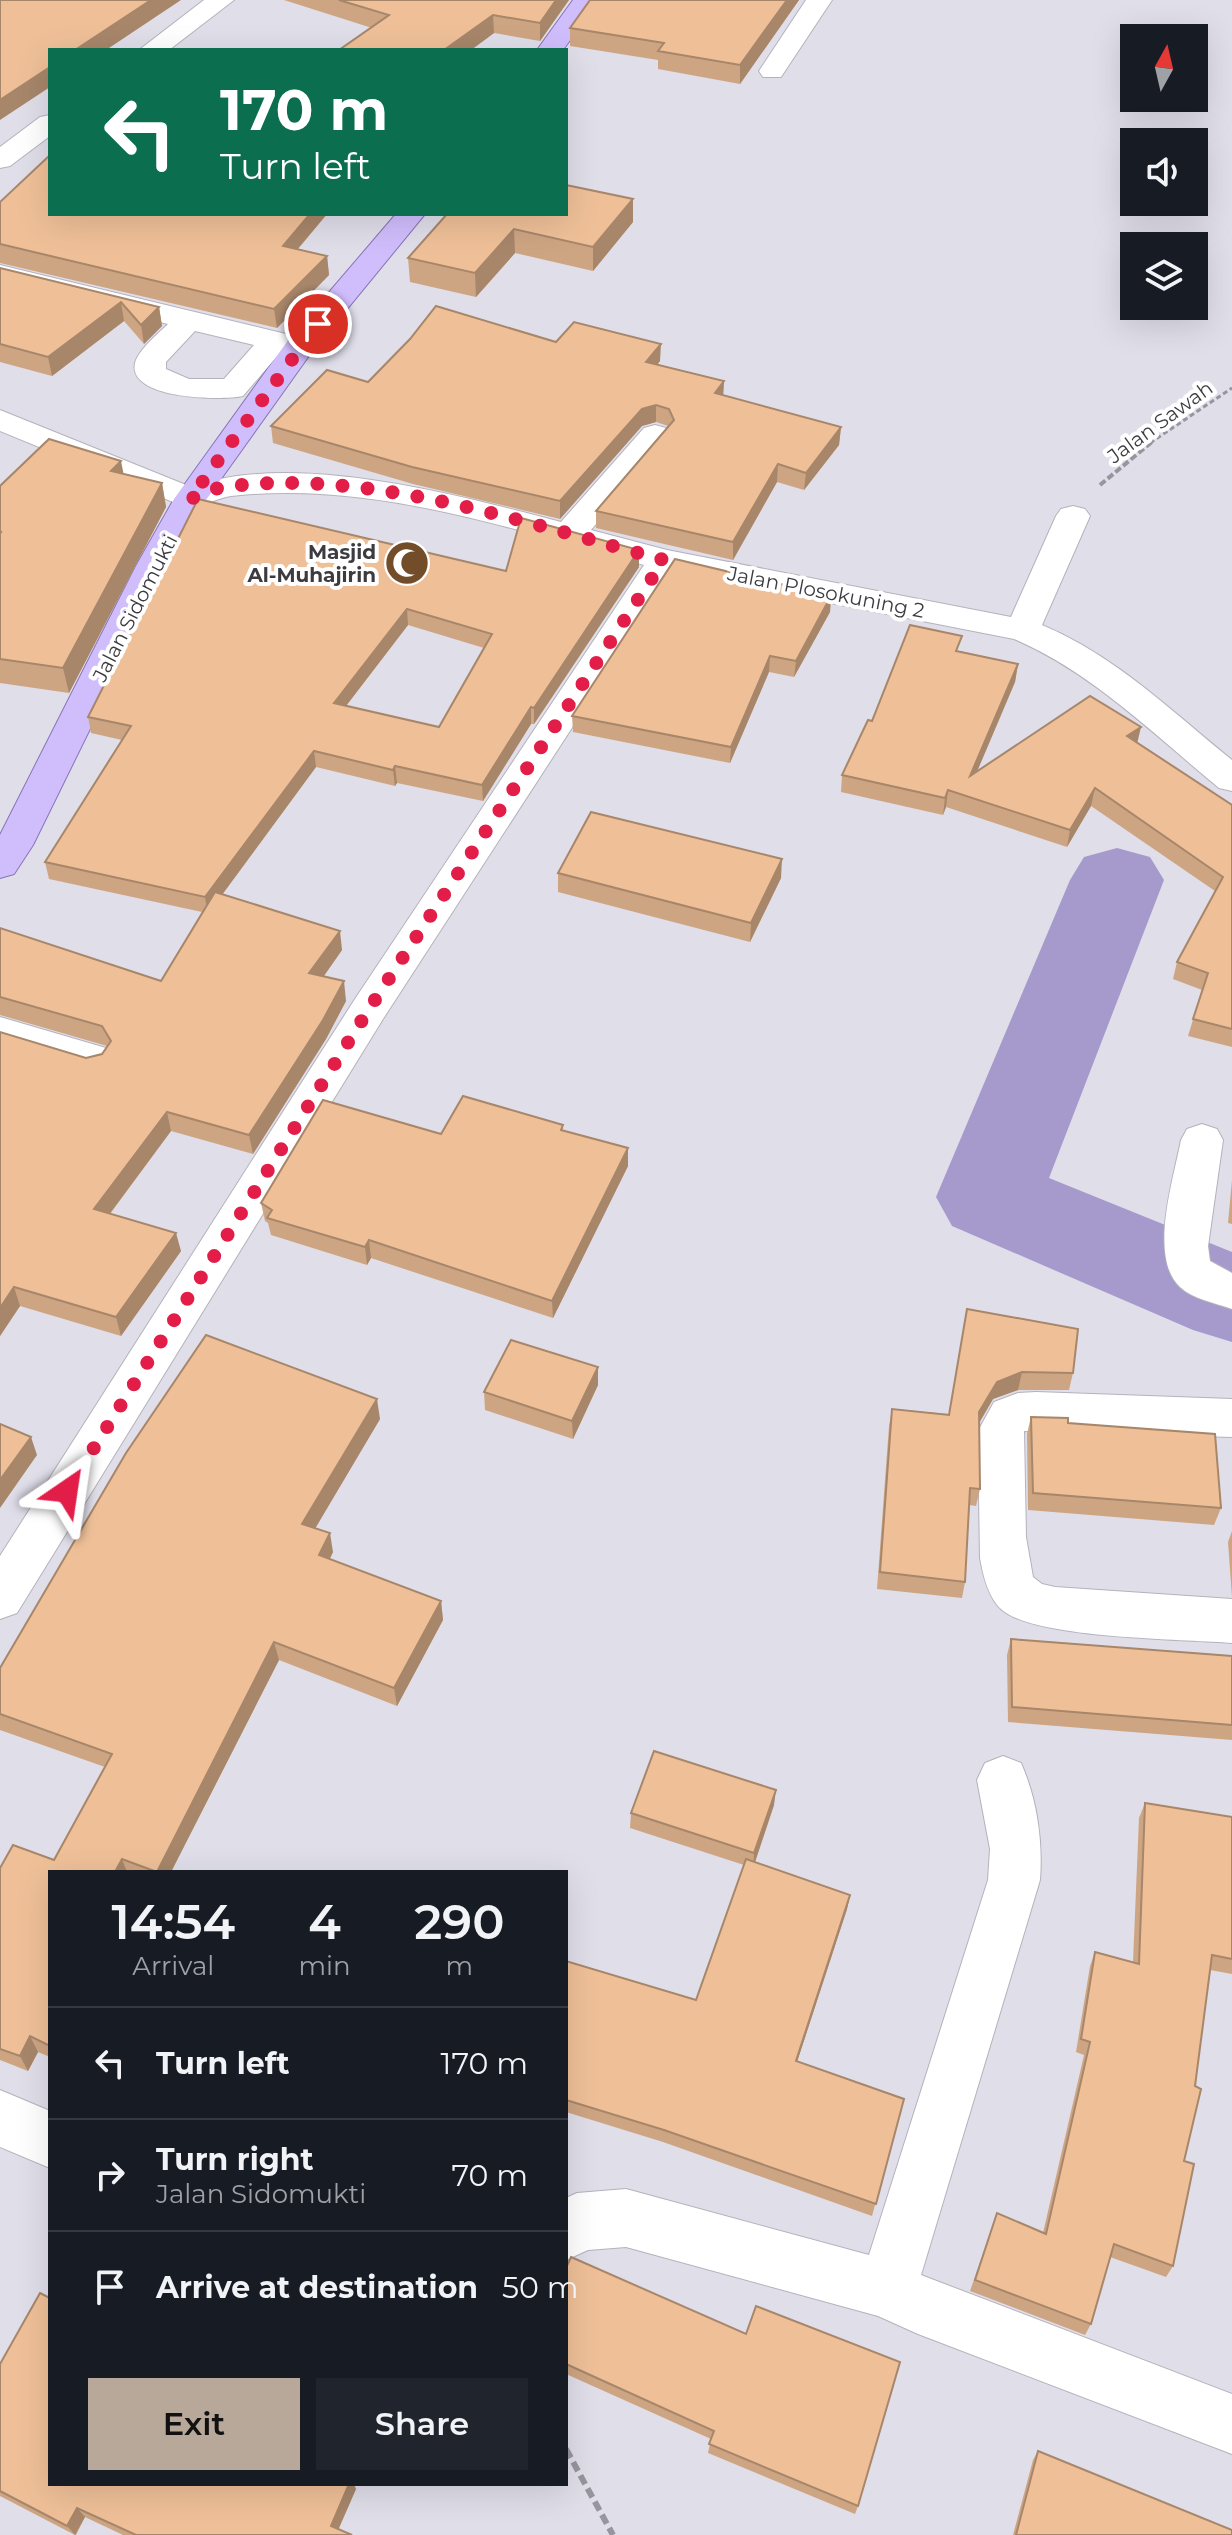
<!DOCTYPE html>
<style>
body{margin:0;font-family:Montserrat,sans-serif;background:#20242c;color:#f1f3f6;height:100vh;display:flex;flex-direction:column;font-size:30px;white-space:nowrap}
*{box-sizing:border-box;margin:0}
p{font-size:26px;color:#9ea1a6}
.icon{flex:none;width:44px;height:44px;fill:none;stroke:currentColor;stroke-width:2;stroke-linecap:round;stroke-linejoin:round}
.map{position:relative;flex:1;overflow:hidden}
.details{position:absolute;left:48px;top:1870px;width:520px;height:616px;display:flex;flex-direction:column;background:#171b24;border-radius:0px;box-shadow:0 8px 32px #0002}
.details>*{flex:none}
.banner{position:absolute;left:48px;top:48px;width:520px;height:168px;border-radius:0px;box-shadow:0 8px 32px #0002;background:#0b6e4f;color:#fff;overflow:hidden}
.needle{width:52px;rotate:8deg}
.fabs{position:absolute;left:1120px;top:24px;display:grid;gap:16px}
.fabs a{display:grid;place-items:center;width:88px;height:88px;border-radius:0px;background:#171b24;box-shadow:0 8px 32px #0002;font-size:40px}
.pin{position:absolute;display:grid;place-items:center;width:68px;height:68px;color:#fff;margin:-34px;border:4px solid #fff;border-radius:50%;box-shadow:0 2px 8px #0007}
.me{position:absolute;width:88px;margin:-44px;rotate:32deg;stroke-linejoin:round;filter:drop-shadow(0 0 6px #0008)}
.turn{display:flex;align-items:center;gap:28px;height:168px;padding:0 40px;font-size:36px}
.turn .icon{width:104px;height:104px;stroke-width:2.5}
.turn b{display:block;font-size:56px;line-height:68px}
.eta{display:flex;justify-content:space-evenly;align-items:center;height:136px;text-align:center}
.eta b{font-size:48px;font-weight:600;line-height:56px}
.primary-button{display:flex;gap:16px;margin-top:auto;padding:16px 40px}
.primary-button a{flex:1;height:92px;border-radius:0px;background:#b8a89a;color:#111;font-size:32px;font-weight:600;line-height:92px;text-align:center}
.primary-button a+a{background:#20242c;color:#f1f3f6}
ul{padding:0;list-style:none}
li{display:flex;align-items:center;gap:24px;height:112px;padding:0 40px;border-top:2px solid #363941}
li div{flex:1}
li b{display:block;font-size:30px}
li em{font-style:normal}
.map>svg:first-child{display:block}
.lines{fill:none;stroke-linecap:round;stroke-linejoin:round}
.river{fill:#a69acd;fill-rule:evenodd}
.minor-casing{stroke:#b4b2bc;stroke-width:2}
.major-casing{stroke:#8774b9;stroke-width:2}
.path-far2{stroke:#97959d;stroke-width:3;stroke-dasharray:5 3;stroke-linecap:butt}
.path-far1{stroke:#97959d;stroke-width:4;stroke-dasharray:7 3;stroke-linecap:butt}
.path{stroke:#97959d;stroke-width:6;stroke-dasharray:10 5;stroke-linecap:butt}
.minor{fill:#fff;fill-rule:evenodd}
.major{fill:#d0befc;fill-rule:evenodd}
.wall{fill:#cea583;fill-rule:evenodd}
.shaded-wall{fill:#a7866a}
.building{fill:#efc098;stroke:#a7866a;stroke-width:2;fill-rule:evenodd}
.route{stroke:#e11d48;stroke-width:14;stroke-dasharray:0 25.2}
.labels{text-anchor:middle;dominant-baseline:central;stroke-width:8;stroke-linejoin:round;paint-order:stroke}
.far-street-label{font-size:20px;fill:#3c3b40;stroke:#fff}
.far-poi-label{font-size:20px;font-weight:bold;fill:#3c3b40;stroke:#fff;text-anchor:end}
</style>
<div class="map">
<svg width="1232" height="2535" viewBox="0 0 1232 2535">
<rect width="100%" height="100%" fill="#e0dee9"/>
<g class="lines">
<!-- river -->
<polygon class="river" points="1117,848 1150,857 1164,880 1049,1178 1232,1252 1232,1342 1193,1330 952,1226 936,1197 1070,880 1084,857"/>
<!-- minor casing -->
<g class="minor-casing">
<g id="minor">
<polygon points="204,0 234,0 169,50 139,50"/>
<polygon points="806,0 832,0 781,77 763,77 759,71"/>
<polygon points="50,115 50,136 10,166 0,168 0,147 40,117"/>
<path d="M0,265L286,334L290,341L243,396C220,401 127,399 135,363C139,349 158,334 168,324L0,283ZM195,331L254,345L224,379H189L166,369V362Z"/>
<path d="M0,410L191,487C292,450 459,495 561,522L644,428L655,425L666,428L671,435L591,530L667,550L1011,617L1056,516L1061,509L1073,506L1085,509L1090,516L1042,625C1116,656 1171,711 1232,760V791L1219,788C1153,734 1093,673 1014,639L673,572L383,1019L17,1613L0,1619V1556L355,999L644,565C511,529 371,480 231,496C217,498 204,506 190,509L0,431Z"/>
<polygon points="0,1017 106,1048 113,1059 106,1070 92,1074 0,1047"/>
<path d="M1202,1124L1217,1129L1223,1140L1208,1246L1210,1261L1232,1273V1309C1215,1303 1193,1299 1180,1287C1148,1257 1174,1177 1181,1140L1187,1129Z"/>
<path d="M1036,1392L1232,1399V1437L1024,1431L1026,1537L1033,1577L1042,1584L1055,1587L1232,1599V1643C1183,1639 1033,1639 1001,1609C988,1597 983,1575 980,1558L978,1431L994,1402L1018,1393Z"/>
<path d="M1003,1756L1021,1763C1037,1799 1043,1841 1040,1880L921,2275L1232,2394V2454L918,2334L878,2316L626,2247L588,2250L566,2260V2198L577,2193L626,2189L869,2255L988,1880L990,1849L977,1780L985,1763Z"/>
<polygon points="0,2090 50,2111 50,2168 0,2147"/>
</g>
</g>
<!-- major casing -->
<g class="major-casing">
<g id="major">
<polygon points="573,0 599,0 563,50 537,50"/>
<polygon points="396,214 425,214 311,353 206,500 170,566 33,845 14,874 0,878 0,835 136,566 174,499 289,339"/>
</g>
</g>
<!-- path-far2 -->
<polyline class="path-far2" points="1150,443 1232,388"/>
<!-- path-far1 -->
<polyline class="path-far1" points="1100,485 1153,441"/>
<!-- path -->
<polyline class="path" points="566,2449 613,2535"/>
<!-- minor -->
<use href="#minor" class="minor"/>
<!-- major -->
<use href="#major" class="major"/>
</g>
<!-- wall -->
<g class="wall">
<polygon points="284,0 569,0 540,41 494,33 471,50 339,50 372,28"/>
<polygon points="590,0 799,0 740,84 658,69 658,60 570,46 570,28"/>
<polygon points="633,199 633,222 593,271 515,253 476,297 410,282 408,258 447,214"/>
<polygon points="0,202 50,214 327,214 298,249 327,256 329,275 277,328 0,263"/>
<polygon points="0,268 159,307 162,326 144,344 124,321 52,376 0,362"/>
<polygon points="556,342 660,361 657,364 724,381 723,395 841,427 839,445 804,490 777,482 733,560 596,528 596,511 668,426 656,422 642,426 560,519 413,484 273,443 271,426 368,382"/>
<polygon points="124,474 162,483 166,507 69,693 0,683 0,486"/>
<path d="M639,550V567L534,724H531L483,801L397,783L395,786L316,767L222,894L342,950L323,977L346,1001L326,1039L253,1154L171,1131L110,1214L181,1251L121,1336L20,1306L0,1336V1032L86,1058L102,1054L107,1046L0,1015V928L161,981L202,912L49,879L45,862L122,740L91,733L88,717L506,571ZM408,625L484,648L439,727L346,706Z"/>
<polygon points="831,596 830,612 794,677 769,672 730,763 573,732 572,716"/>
<polygon points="960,651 1018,664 1015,682 977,771 1137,742 1232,805 1232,1047 1188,1036 1202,990 1173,979 1177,962 1215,891 1091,806 1067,847 946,807 943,815 841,792 842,775 872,721"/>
<polygon points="558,873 781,878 750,942 558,892"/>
<polygon points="563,1125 563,1130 628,1166 553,1318 371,1258 367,1265 271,1235 268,1223 265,1221 261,1203 441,1134"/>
<polygon points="1232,1180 1232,1224 1228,1223"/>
<polygon points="967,1309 1073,1373 1069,1390 1018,1390 993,1399 979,1423 980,1489 976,1506 969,1505 965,1582 962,1598 877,1589 889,1426 892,1409 949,1414"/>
<polygon points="598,1385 573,1439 485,1410 484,1392"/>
<polygon points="1031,1417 1068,1423 1221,1508 1214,1525 1028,1510 1027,1434"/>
<polygon points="380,1419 315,1528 333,1552 330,1559 441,1601 443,1620 397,1706 279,1660 171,1872 50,1872 50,2057 38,2052 28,2071 0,2060 0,1868 54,1860 105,1767 0,1730 0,1668"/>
<polygon points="1232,1531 1232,1597 1228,1542"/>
<polygon points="1011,1639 1232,1656 1232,1740 1008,1722 1007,1655"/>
<polygon points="1145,1803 1232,1817 1232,1974 1210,1970 1184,2161 1173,2266 1166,2277 1110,2257 1091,2324 1085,2335 970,2291 997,2213 1043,2233 1084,2055 1076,2052 1090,1966 1095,1952 1133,1962 1139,1818"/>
<polygon points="774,1805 755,1862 850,1895 847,1909 797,2062 904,2099 872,2216 663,2142 566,2112 566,1961 696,2000 744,1865 630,1828 631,1813"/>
<polygon points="566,2268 746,2334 858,2506 855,2514 708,2453 711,2439 566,2374"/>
<polygon points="0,2364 50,2484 356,2489 338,2529 352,2535 123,2535 85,2517 76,2535 75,2535 0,2496"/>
<polygon points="1038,2451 1232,2535 1013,2535 1033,2460"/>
</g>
<!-- shaded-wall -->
<g class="shaded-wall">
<polygon points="151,0 181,0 106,50 75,50"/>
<polygon points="556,0 569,0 540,41 540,23"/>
<polygon points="787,0 799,0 740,84 740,65"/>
<polygon points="493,15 494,33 471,50 444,50"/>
<polygon points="50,67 50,87 0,120 0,100"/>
<polygon points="633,199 633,222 593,271 593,247"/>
<polygon points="310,214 327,214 285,264 283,246"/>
<polygon points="514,229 515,253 476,297 475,273"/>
<polygon points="327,256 329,275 277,328 274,309"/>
<polygon points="121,302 124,321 52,376 48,357"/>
<polygon points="159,307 162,326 144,344 141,325"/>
<polygon points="661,344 660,361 646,379 646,362"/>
<polygon points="724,381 723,398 715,393"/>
<polygon points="656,405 656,422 642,426 560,519 560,501 642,409"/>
<polygon points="841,427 839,445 804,490 806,473"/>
<polygon points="121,461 126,486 111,471"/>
<polygon points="778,464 777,482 733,560 733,542"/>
<polygon points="162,483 166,507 69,693 63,668"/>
<polygon points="639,550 639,567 534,724 534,708"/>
<polygon points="831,596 830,612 794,677 796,661"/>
<polygon points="407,609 408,625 336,719 334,703"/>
<polygon points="770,656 769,672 730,763 731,747"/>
<polygon points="1018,664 1015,682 968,793 970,776"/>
<polygon points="531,707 531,724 483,801 482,785"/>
<polygon points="1141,727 1137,744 1127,736"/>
<polygon points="314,751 316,767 208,914 205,897"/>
<polygon points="395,766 397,783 395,786 393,770"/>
<polygon points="1095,788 1091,806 1067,847 1070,830"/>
<polygon points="948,790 946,807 943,815 945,798"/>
<polygon points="782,859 781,878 750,942 751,923"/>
<polygon points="340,931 342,950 312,993 309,973"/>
<polygon points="344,981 346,1001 326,1039 253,1154 249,1135"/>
<polygon points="167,1112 171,1131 99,1228 94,1209"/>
<polygon points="628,1148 628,1166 553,1318 552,1301"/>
<polygon points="176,1233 181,1251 121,1336 116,1317"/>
<polygon points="369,1240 371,1258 367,1265 365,1247"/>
<polygon points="14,1287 20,1306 0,1336 0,1308"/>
<polygon points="598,1367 598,1385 573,1439 572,1421"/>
<polygon points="1022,1372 1018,1390 993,1399 975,1430 979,1412 997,1382"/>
<polygon points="377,1399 380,1419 306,1544 302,1524"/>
<polygon points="31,1437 37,1455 0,1508 0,1480"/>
<polygon points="330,1533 333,1552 322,1574 319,1555"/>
<polygon points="441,1601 443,1620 397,1706 394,1688"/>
<polygon points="274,1642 279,1660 171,1872 157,1872"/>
<polygon points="776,1790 774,1805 753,1868 754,1853"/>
<polygon points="122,1859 127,1872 115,1872"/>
<polygon points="850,1895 847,1909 793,2074 796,2061"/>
<polygon points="30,2036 38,2052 28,2071 20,2056"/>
<polygon points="349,2484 354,2484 356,2489 336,2535 331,2526"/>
<polygon points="77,2508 85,2517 75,2535 67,2526"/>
</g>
<!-- building -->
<g class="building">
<polygon points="0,0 151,0 75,50 50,50 50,67 0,100"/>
<polygon points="339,0 556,0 540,23 493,15 444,50 339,50 389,15"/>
<polygon points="590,0 787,0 740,65 658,51 664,43 570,28"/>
<polygon points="50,155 50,214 310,214 283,246 327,256 274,309 0,244 0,202"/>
<polygon points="566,185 633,199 593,247 514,229 475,273 408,258 447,214 566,214"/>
<polygon points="0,268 159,307 141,325 121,302 48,357 0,344"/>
<polygon points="436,306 556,342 574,322 661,344 646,362 724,381 715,393 841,427 806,473 778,464 733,542 596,511 674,420 669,409 656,405 642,409 560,501 412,467 271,426 327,370 368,382 410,339"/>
<polygon points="49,439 121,461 111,471 162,483 63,668 0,659 0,534 1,532 0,532 0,486"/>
<path d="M198,499L506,571L521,518L639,550L534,708L531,707L482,785L395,766L393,770L314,751L205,897L45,862L131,726L88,717ZM407,609L492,634L439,727L334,703Z"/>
<polygon points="675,559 831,596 796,661 770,656 731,747 572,716"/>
<polygon points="910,625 962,636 956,651 1018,664 970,776 1090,696 1141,727 1127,736 1232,805 1232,1029 1193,1019 1208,973 1177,962 1223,877 1095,788 1070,830 948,790 945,798 842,775 868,720 872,721"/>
<polygon points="591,812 782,859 751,923 558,873"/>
<polygon points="215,892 340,931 309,973 344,981 323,1020 249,1135 167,1112 94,1209 176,1233 116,1317 14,1287 0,1308 0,1032 86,1058 102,1054 111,1041 102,1026 0,997 0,928 161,981"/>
<polygon points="463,1096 563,1125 561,1130 628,1148 552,1301 369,1240 365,1247 267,1218 272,1210 261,1203 323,1100 441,1134"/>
<polygon points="967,1309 1078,1329 1073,1373 1022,1372 997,1382 979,1412 980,1489 970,1488 965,1582 880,1572 892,1409 949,1415"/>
<polygon points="206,1335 377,1399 302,1524 330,1533 319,1555 441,1601 394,1688 274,1642 157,1872 122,1859 115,1872 50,1872 50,2046 30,2036 20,2056 0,2049 0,1868 13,1845 54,1860 112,1754 0,1714 0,1668 126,1453"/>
<polygon points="511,1340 598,1367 572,1421 484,1392"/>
<polygon points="1031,1417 1068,1418 1068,1423 1215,1434 1221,1508 1033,1493"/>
<polygon points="0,1424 31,1437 0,1480"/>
<polygon points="1011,1639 1232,1656 1232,1725 1012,1707"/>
<polygon points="654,1751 776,1790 754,1853 631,1813"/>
<polygon points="1145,1803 1232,1817 1232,1959 1212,1955 1195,2086 1201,2089 1184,2161 1194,2164 1173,2266 1114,2244 1091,2324 975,2280 997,2213 1046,2234 1090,2042 1081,2039 1095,1952 1139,1964"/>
<polygon points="746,1859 850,1895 796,2061 904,2099 876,2204 664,2130 566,2100 566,1961 696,2000"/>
<polygon points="571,2257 746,2334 756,2306 900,2362 858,2506 709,2444 714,2431 566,2364 566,2268"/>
<polygon points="40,2293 50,2298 50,2484 349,2484 331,2526 352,2535 136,2535 77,2508 67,2526 0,2491 0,2364"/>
<polygon points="1038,2451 1232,2530 1232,2535 1016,2535"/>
</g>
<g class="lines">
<!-- route -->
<path class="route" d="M67,1491L369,1009L664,560C529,524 365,467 225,487C213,488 201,495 190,499L318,324"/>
</g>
<!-- icons -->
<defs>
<g id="mosque-disc" transform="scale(2.3)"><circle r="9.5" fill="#734d29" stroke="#fff"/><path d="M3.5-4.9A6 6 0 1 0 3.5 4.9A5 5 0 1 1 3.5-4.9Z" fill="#fff"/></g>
</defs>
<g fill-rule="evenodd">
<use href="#mosque-disc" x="407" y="563"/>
</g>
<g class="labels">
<!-- far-street labels -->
<g class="far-street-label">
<text transform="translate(1160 422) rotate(-36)">Jalan Sawah</text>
<text transform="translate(826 592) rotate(11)">Jalan Plosokuning 2</text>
<text transform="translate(135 608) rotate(-63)">Jalan Sidomukti</text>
</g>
<!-- far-poi labels -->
<g class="far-poi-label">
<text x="376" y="552">Masjid<tspan x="376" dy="23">Al-Muhajirin</tspan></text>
</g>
</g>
</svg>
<div class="fabs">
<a><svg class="needle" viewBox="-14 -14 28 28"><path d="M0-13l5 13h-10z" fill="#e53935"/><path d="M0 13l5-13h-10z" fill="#9ea1a6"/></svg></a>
<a><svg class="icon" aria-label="sound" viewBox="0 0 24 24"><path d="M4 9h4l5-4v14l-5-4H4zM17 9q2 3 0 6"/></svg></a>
<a><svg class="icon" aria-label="layers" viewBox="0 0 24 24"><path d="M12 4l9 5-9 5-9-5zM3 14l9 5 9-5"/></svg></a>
</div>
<div class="pin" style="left:318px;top:324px;background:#d93025"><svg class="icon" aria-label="arrive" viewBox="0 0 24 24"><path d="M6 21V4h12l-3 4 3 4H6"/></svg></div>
<svg class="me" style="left:67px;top:1491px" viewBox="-20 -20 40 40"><path d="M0-17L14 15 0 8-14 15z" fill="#e11d48" stroke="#fff" stroke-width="4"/></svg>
<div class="banner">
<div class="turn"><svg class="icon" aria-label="left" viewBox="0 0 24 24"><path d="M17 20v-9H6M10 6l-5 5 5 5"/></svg><div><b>170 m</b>Turn left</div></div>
</div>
<section class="details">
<div class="eta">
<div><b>14:54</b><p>Arrival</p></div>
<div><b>4</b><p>min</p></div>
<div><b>290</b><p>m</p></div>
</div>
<ul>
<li><svg class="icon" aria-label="left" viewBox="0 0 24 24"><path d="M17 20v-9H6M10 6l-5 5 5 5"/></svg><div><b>Turn left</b></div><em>170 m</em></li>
<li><svg class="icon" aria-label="right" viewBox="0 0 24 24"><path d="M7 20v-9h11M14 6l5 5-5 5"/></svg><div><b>Turn right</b><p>Jalan Sidomukti</p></div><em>70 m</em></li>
<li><svg class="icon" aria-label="arrive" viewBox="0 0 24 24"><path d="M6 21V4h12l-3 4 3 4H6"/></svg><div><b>Arrive at destination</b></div><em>50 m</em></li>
</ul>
<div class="primary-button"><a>Exit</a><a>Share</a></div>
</section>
</div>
